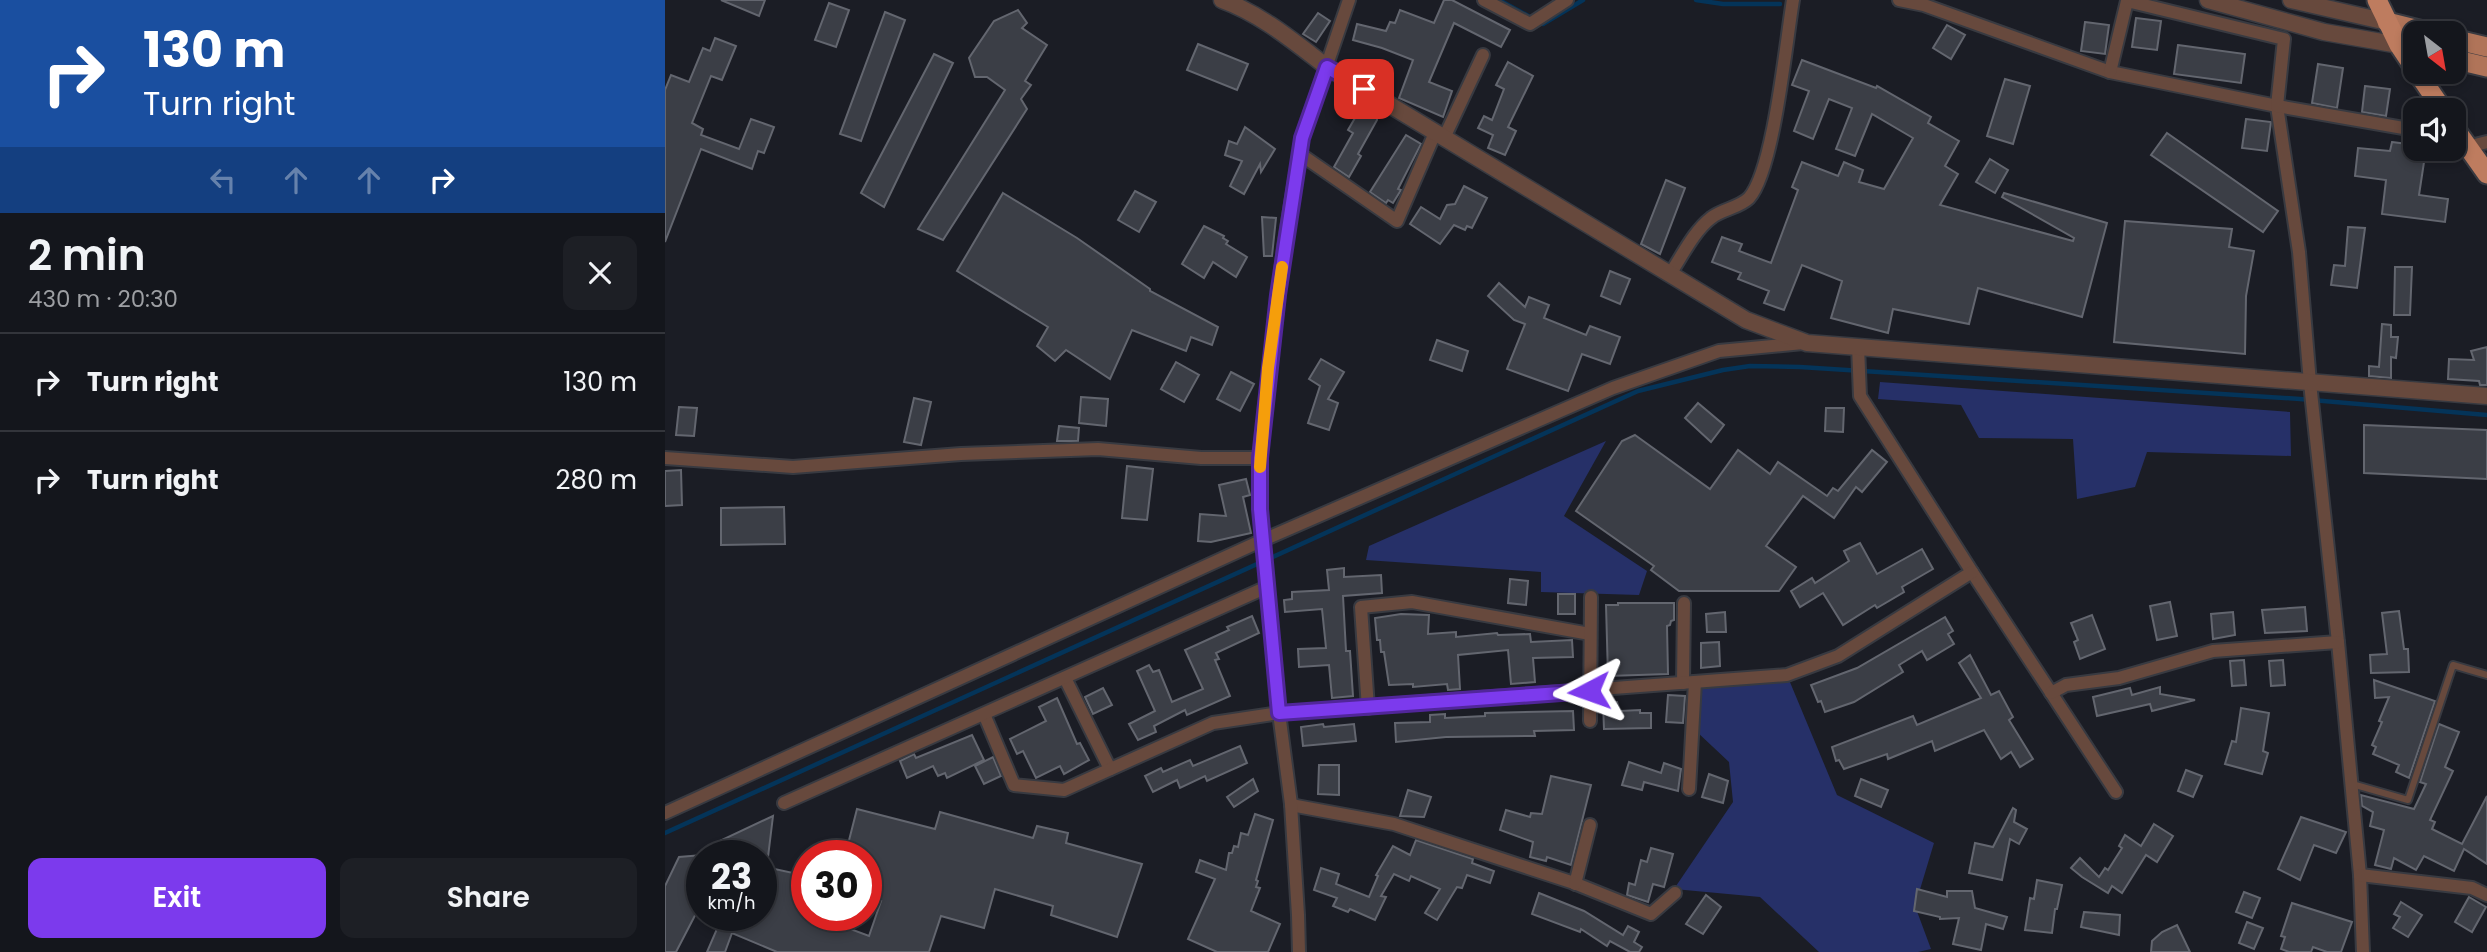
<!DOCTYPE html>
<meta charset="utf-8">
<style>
body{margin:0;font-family:Poppins,sans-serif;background:#1d1f25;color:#f1f3f6;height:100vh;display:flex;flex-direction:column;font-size:26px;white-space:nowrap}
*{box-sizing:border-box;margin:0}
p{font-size:23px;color:#9d9fa3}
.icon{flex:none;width:38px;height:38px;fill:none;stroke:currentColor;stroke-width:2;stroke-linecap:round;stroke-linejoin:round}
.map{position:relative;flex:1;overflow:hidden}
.side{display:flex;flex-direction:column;background:#14161c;width:665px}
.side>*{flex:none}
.guide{background:#1a4fa0;color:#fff;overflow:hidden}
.needle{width:46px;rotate:149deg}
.fabs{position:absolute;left:1738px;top:21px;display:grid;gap:14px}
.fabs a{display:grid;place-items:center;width:63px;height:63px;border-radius:14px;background:#14161c;box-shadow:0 4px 10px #0003,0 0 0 2px #33353b;font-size:35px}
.speed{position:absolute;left:21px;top:840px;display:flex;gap:14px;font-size:35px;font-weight:700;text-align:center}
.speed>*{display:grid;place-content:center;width:91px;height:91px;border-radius:50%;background:#14161c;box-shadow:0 4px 10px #0003,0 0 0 2px #33353b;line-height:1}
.speed small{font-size:18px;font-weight:400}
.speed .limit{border:10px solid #d22;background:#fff;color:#111}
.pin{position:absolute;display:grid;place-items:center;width:60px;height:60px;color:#fff;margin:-30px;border-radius:14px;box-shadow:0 4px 10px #0006}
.me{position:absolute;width:77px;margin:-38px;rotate:266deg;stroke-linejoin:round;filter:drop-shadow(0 0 5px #0008)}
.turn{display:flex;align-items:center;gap:24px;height:147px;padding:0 28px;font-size:32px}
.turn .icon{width:91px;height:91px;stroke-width:2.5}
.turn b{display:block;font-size:49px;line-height:60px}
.lanes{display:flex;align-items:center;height:66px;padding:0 28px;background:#0003;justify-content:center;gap:35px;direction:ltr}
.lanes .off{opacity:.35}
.round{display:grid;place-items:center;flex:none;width:74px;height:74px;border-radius:14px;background:#1d1f25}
.head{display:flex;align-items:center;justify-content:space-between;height:119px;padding:0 28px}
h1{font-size:42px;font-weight:600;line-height:52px}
.button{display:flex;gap:14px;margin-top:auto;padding:14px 28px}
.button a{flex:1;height:80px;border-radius:14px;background:#7c3aed;color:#fff;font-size:28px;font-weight:600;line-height:80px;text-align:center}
.button a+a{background:#1d1f25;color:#f1f3f6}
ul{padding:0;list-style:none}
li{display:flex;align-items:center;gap:21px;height:98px;padding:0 28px;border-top:2px solid #33353b}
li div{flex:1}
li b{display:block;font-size:26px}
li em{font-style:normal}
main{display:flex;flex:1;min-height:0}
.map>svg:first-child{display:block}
.green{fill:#263068}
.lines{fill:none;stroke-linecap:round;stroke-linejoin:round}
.stream{stroke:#043459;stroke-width:4.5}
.building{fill:#3b3e46;stroke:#63666f;stroke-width:2}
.service-casing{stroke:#383a41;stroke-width:10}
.minor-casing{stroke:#383a41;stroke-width:16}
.tertiary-casing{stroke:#383a41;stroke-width:19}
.primary-casing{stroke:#383a41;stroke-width:23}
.trunk-casing{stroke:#383a41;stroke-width:23}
.service{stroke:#67493d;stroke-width:6}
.minor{stroke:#67493d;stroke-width:12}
.tertiary{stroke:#67493d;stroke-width:16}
.primary{stroke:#b07459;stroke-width:19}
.trunk{stroke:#be7c5f;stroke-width:19}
.route-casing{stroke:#51269a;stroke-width:18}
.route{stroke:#7c3aed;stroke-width:12}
.slow{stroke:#f59e0b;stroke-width:12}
</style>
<main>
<section class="side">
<div class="guide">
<div class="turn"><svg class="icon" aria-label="right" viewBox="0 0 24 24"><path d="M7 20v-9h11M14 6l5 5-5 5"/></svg><div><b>130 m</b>Turn right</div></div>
<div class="lanes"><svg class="icon off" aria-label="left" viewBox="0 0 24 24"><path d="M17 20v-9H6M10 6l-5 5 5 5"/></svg><svg class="icon off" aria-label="ahead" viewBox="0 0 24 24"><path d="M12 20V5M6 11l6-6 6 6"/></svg><svg class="icon off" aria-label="ahead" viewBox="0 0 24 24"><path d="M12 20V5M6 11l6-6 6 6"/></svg><svg class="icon" aria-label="right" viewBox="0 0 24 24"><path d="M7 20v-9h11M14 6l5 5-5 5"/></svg></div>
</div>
<div class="head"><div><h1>2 min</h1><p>430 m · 20:30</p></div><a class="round"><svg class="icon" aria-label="close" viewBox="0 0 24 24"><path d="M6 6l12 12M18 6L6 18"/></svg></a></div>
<ul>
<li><svg class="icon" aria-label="right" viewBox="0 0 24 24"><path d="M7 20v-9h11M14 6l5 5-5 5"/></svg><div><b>Turn right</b></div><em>130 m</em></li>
<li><svg class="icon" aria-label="right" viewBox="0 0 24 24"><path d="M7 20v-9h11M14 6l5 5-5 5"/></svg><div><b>Turn right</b></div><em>280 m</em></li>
</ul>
<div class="button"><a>Exit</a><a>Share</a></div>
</section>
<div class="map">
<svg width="1822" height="952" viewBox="0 0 1822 952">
<rect width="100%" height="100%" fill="#1b1d25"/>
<!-- green -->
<g class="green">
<polygon points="1215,382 1625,412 1626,456 1482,452 1470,487 1412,499 1408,439 1314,438 1296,405 1213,399"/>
<polygon points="941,441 899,516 982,571 974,595 876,592 876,572 701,560 704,546"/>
<polygon points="1122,675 1172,795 1269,843 1250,906 1266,949 1253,952 1154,952 1095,897 1009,889 1068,802 1064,762 1031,731 1029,690"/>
</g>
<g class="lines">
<!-- stream -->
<g class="stream">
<polyline points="834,0 878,24 918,0"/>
<polyline points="1031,0 1058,4 1115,4"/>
<polyline points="0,833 973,391 1058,370 1085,366 1135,367 1635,399 1822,415"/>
</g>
</g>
<!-- building -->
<g class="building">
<polygon points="56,0 100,0 94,16"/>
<polygon points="779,0 787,0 845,30 836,47 789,23 764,82 787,91 778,117 734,98 748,60 717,48 688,40 692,24 721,31 725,22 730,23 735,10 769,23"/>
<polygon points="164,3 184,10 171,47 150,40"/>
<polygon points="353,10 362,23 357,28 382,45 360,81 366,85 356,99 362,109 278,240 253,229 340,90 322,77 310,77 304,58 329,21"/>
<polygon points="220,12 240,20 196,141 175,134"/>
<polygon points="653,13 665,21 651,42 638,34"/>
<polygon points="1471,18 1496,21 1492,50 1467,47"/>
<polygon points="1420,22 1444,25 1440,54 1416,51"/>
<polygon points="1282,25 1300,35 1286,59 1268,48"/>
<polygon points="50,38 71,46 57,80 46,76 27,123 38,129 36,135 74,149 86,119 109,127 99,153 93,151 87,169 36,149 0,242 0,90 6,75 24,82 38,48 45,51"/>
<polygon points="533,44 583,64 572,90 522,70"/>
<polygon points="1513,45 1580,54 1576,83 1509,74"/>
<polygon points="269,54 288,63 219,207 196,193"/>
<polygon points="1137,60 1211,88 1212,86 1266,117 1263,123 1294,141 1280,166 1293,174 1275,205 1408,241 1409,238 1337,197 1339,193 1442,223 1417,317 1313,288 1304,324 1228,309 1223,333 1166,318 1177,281 1137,265 1119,310 1099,303 1104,291 1073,279 1076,273 1047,262 1057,237 1077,244 1074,251 1106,263 1133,190 1127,187 1137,162 1173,176 1179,162 1198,170 1194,182 1219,189 1248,138 1207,114 1190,156 1171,149 1187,108 1164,99 1148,139 1129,131 1144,91 1127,85"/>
<polygon points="843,62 868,76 843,127 851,131 840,155 823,148 828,135 813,128 819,116 827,120 839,89 831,85"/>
<polygon points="1653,64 1678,68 1672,108 1647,103"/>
<polygon points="1340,79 1365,86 1348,144 1322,136"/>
<polygon points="1700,86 1725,89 1721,116 1697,112"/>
<polygon points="697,106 712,116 712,120 693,154 696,156 684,177 669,167 688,133 683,130"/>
<polygon points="1581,119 1606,122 1602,151 1577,148"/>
<polygon points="580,127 610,149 596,172 595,164 579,194 565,186 577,161 560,155 564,141 572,144"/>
<polygon points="1502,133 1613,211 1598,232 1486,155"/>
<polygon points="741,135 756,144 733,189 736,190 728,203 723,200 721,203 705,192"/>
<polygon points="1727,142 1750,145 1750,149 1761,149 1754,195 1783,199 1780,222 1717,214 1721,180 1690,176 1693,148 1725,151"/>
<polygon points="1325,159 1343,170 1330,193 1311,182"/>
<polygon points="1001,180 1020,188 995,254 976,244"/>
<polygon points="799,186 822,198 807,228 802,226 800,230 789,225 775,244 745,224 756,207 775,219 782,205 790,204"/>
<polygon points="470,191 491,202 474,232 453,220"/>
<polygon points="338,193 412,238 485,289 485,291 553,327 547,345 526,337 521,351 467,330 445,379 401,350 390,361 372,346 383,327 292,271"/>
<polygon points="597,217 611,218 607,256 599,256"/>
<polygon points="1460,221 1567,229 1564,247 1589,251 1581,296 1580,354 1449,342"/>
<polygon points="539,226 559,236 558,238 563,241 561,244 582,257 571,277 548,262 539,278 517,264"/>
<polygon points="1683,227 1700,228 1692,288 1666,285 1669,265 1680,266"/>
<polygon points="1730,267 1747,267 1745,315 1729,315"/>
<polygon points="945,271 965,279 955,304 936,296"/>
<polygon points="834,283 860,307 864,297 884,305 879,318 921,335 925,326 955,337 945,364 917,354 903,391 842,369 860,324 849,320 823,296"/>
<polygon points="1717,324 1726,325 1726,337 1733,337 1731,358 1726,357 1726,378 1704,376 1704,366 1714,367"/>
<polygon points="772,340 803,351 797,371 765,360"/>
<polygon points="1822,347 1822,385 1815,385 1814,381 1783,379 1784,359 1809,360 1806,351"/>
<polygon points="656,359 679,372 663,399 673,403 664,430 643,423 655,386 644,379"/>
<polygon points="511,362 534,375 519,402 496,389"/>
<polygon points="566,372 589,384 575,411 552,399"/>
<polygon points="416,397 443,399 441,426 414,423"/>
<polygon points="249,398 266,402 256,445 239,442"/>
<polygon points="1033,403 1059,425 1046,442 1020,418"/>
<polygon points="14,407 32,408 29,436 11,435"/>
<polygon points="1161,408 1179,408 1178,432 1160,431"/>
<polygon points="1699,425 1822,430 1822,479 1699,473"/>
<polygon points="394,426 414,428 413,441 392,441"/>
<polygon points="970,435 1045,489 1073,450 1105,474 1113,462 1162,496 1168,488 1173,491 1207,450 1222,462 1197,492 1191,487 1169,518 1138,496 1101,546 1131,567 1114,591 1014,591 986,570 989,566 911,511 957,441"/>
<polygon points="462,466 488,469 482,520 457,518"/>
<polygon points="16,470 17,505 0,506 0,471"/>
<polygon points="581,479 585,495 578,497 586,533 546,542 533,541 535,514 561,516 554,485"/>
<polygon points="119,507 120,544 56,545 56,508"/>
<polygon points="1195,543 1212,574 1257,549 1268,569 1237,587 1239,592 1212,608 1210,605 1178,625 1158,593 1135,607 1126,591 1147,578 1150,583 1184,561 1179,551"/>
<polygon points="679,568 679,577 716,575 717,593 678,596 681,651 685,651 688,696 667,698 664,665 634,667 633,649 661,648 657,609 620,612 619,600 627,599 627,592 664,590 662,570"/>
<polygon points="845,579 863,581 861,605 843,603"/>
<rect x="893" y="594" width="17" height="20"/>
<polygon points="1505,602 1512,636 1492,640 1485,606"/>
<polygon points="953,603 1009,603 1009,620 1006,621 1005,625 1002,626 1003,674 943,676 941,605 953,605"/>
<polygon points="1640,607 1642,631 1600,633 1597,610"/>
<polygon points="1734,611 1739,649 1743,649 1744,672 1706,673 1705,655 1722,654 1717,613"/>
<polygon points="1060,612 1061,632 1042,632 1041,614"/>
<polygon points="1568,612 1570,635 1548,639 1546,614"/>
<polygon points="736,614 764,615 763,634 791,632 791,637 832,633 833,635 865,634 866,642 907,640 908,657 868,658 870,682 846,684 843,650 793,655 795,689 783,690 782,684 748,687 748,684 724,685 719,652 716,652 715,640 712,640 710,618"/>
<polygon points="1427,615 1440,649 1415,659 1409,642 1413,640 1406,623"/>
<polygon points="587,616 594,633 551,653 554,659 550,660 565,696 522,715 520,710 489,726 491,732 473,740 464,724 490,711 472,671 484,665 488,672 494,670 507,702 538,689 520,650 564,630 562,627"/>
<polygon points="1280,617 1288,631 1283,634 1289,644 1262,660 1257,651 1234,665 1238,672 1189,702 1160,712 1156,701 1153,702 1146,685 1192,668"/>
<polygon points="1054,642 1055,666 1036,668 1036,643"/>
<polygon points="1305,655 1326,695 1334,691 1348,717 1344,720 1368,759 1355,767 1346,752 1336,759 1319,730 1270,751 1267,741 1223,759 1222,754 1179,769 1174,760 1171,761 1167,747 1248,716 1252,725 1316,698 1294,663"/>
<polygon points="1579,660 1581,685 1567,686 1565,661"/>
<polygon points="1618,660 1620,685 1606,686 1604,661"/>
<polygon points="1709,680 1770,701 1744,778 1731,772 1734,765 1708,754 1711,747 1707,745 1717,722 1714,721 1724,697 1710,698"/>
<polygon points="1495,687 1495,694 1530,700 1487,711 1485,704 1432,716 1428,697 1465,688 1467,695"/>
<polygon points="438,688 447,705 428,714 420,697"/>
<polygon points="1003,695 1020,696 1018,723 1001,722"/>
<polygon points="392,698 412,744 415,743 424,760 399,774 395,766 371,778 358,751 352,754 345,739 381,721 374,707"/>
<polygon points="952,702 955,711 975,710 975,713 986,713 986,728 939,729 938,703"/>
<polygon points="1576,708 1604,713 1598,751 1603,753 1597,774 1560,764 1567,741 1571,742"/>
<polygon points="908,711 909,730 869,731 870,736 781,737 731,742 730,723 765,722 765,715 780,714 780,718 820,716 820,713"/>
<polygon points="658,724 659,727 689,724 691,741 638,746 636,727"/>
<polygon points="1774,724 1794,732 1780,767 1788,771 1765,820 1770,822 1767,829 1797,844 1822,796 1822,864 1799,849 1789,871 1759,856 1751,870 1729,858 1726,869 1710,865 1719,830 1705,826 1708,812 1697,806 1696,795 1749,809 1761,784 1755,782"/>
<polygon points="307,735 319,760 282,778 280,773 273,776 268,766 242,778 235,761 249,754 251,758"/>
<polygon points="575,746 582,763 542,781 540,776 515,788 512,780 488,792 480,776 496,768 498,772 525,760 528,766"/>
<polygon points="328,757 336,776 319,784 310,766"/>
<polygon points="964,762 996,773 999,763 1016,769 1013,791 979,782 977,790 957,785"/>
<polygon points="654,765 674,765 674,795 653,794"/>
<polygon points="1521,770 1537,776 1528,797 1513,791"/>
<polygon points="1044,774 1063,781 1058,803 1037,797"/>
<polygon points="886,776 926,785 906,865 882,857 881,861 865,857 868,842 835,830 841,810 865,817 866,813 877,814"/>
<polygon points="588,779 593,791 569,807 562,797"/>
<polygon points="1196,779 1223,790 1216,807 1190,796"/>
<polygon points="743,790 766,797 759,817 735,816"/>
<polygon points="1348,808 1351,810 1349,822 1362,829 1354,844 1345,839 1337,880 1304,873 1310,843 1328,847"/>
<polygon points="192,809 270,829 275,812 368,838 372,826 403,833 401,843 477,864 452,937 386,915 388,906 330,889 319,928 276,916 264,952 112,952 67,933 60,952 42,952 58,915 96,915 96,866 142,876 142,915 148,915 204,936 216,901 201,898 201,856 180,856"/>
<polygon points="590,814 608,820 591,880 593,881 591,887 595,888 586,911 615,924 603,952 552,952 523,939 550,879 531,872 535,860 561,870 564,853 567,853 569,846 573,847 576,833 583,835"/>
<polygon points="108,816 103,857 44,846"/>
<polygon points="1636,817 1681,832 1671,853 1649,845 1635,880 1613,869"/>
<polygon points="1489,824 1508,836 1492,862 1481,855 1457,893 1447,886 1443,893 1417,877 1406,868 1415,858 1434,877 1440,868 1443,870 1457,848 1454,846 1460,835 1476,846"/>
<polygon points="751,840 808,859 807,863 829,871 825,883 802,875 797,888 792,887 772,920 760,913 775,889 746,876 744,881 729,874 716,896 721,897 710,920 685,909 683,912 668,906 672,898 649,890 656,868 674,874 671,884 704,897 713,876 711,875 728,846 745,855"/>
<polygon points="986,848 1008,854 999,887 988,884 983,902 962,895 964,883 970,885 976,860 982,862"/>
<polygon points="37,855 37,902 11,952 0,952 0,886 14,857"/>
<polygon points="1372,880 1397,885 1392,909 1390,909 1387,933 1360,930 1365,898 1369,899"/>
<polygon points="1252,889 1282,897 1282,891 1307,891 1310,908 1342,917 1338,929 1321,924 1316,950 1288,944 1294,918 1275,919 1275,917 1249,911"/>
<polygon points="1579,892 1595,898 1587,918 1571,912"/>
<polygon points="874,893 919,911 958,935 963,926 974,932 969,942 977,947 974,952 965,952 945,941 942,946 916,929 915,932 867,914"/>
<polygon points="1041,895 1056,907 1038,934 1021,924"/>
<polygon points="1804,897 1821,907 1807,932 1790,922"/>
<polygon points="1736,902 1757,915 1743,937 1728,928 1735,917 1729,914"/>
<polygon points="1627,903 1687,922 1676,952 1662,952 1648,947 1646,952 1624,952 1616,949 1620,937 1616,936"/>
<polygon points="1419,912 1455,915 1454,935 1416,927"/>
<polygon points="1582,922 1598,928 1589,949 1574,943"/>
<polygon points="1512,925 1525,952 1486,952 1487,941 1497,932"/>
</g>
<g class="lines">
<!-- service casing -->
<g class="service-casing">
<polyline id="service" points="1687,784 1743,800 1788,665 1822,675"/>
</g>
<!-- minor casing -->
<g class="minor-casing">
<g id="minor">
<polyline points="819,0 865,24 902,0"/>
<polyline points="1234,0 1259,5 1445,72 1612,106 1634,252 1645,383 1673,642 1695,875 1698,952"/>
<polyline points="1445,72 1462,1 1619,39 1612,106 1750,130"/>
<polyline points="779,138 818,55"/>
<polyline points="1802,147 1822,142"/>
<polyline points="635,154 732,221 770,133"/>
<path d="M1005,274C1017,256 1029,231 1046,218C1057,209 1074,208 1084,198C1109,170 1121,41 1128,0"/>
<polyline points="1193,346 1195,396 1307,572 1451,792"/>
<polyline points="0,458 128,467 296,454 433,449 536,458 595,458"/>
<polyline points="400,678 445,769"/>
<polyline points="1018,683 1019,603"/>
<polyline points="1386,693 1401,685 1454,678 1548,651 1673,642"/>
<polyline points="703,708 696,607 747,602 925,634"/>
<polyline points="319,714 349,785 399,790 548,723 614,713 1122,675 1173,656 1307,572"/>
<polyline points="925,721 926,597"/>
<polyline points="1024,789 1030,682"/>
<polyline points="119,803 602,587"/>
<polyline points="626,805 729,824 909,883 986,914 1010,893"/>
<polyline points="0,813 598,540 948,388 1054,351 1138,343"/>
<polyline points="1695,875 1807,888 1822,895"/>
<polyline points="910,884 925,825"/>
<polyline points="634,952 633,915 626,804 614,713 602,587 595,509 595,458 619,246 637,138 684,0"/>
</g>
</g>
<!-- tertiary casing -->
<g class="tertiary-casing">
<g id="tertiary">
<path d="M557,0C596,14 628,41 662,67L1081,320L1142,343L1822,396"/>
<polyline points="1543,0 1659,32 1734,45"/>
<polyline points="1626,0 1722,22"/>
</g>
</g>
<!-- primary casing -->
<g class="primary-casing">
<g id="primary">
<polyline points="1722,22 1766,33"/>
<polyline points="1788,39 1822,47"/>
<polyline points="1788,59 1822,67"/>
</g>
</g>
<!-- trunk casing -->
<g class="trunk-casing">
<g id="trunk">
<polyline points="1712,0 1734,45 1750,69"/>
<polyline points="1752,72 1778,110"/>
<polyline points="1788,126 1822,174"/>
</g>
</g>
<!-- service -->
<use href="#service" class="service"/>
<!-- minor -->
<use href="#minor" class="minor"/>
<!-- tertiary -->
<use href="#tertiary" class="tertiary"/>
<!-- primary -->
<use href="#primary" class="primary"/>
<!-- trunk -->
<use href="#trunk" class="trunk"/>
</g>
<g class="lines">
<!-- route casing -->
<g class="route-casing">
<polyline id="route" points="699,89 662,67 637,138 613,295 595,458 595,509 614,713 924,691"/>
</g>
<!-- route -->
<use href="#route" class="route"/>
<!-- slow -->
<polyline class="slow" points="595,467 603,368 617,267"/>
</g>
</svg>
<div class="fabs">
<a><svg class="needle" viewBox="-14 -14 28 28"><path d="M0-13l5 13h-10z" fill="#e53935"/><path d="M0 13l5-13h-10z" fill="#9d9fa3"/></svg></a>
<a><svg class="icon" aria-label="sound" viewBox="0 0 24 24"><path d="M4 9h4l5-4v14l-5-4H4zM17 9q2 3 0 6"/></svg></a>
</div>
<div class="speed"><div>23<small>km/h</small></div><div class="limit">30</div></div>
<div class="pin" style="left:699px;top:89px;background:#d93025"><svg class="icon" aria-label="arrive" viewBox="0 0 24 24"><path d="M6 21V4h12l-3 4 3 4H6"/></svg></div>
<svg class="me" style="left:924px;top:691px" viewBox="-20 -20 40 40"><path d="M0-17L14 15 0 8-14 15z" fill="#7c3aed" stroke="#fff" stroke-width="4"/></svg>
</div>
</main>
